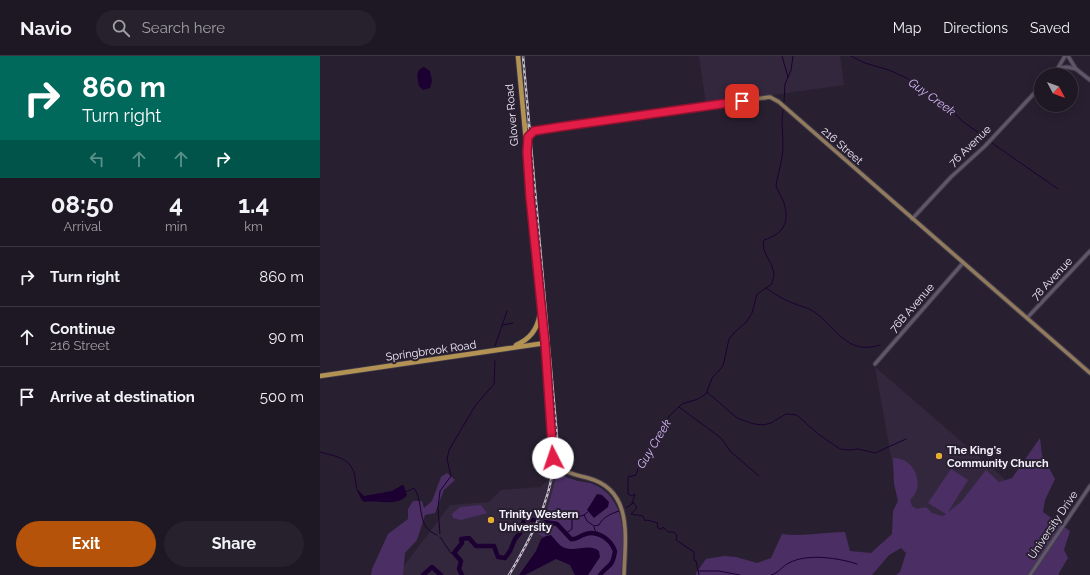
<!DOCTYPE html>
<style>
body{margin:0;font-family:Raleway,sans-serif;background:#26212d;color:#f1f3f6;height:100vh;display:flex;flex-direction:column;font-size:15px;white-space:nowrap}
*{box-sizing:border-box;margin:0}
p{font-size:13px;color:#a1a0a7}
.icon{flex:none;width:22px;height:22px;fill:none;stroke:currentColor;stroke-width:2;stroke-linecap:round;stroke-linejoin:round}
.map{position:relative;flex:1;overflow:hidden}
.side{display:flex;flex-direction:column;background:#1e1825;width:320px}
.side>*{flex:none}
.banner{background:#00695c;color:#fff;overflow:hidden}
.needle{width:26px;rotate:131deg}
.tools{position:absolute;left:714px;top:12px;display:grid;gap:8px}
.tools a{display:grid;place-items:center;width:44px;height:44px;border-radius:50%;background:#1e1825;box-shadow:0 2px 10px #0003,0 0 0 1px #3c3742;font-size:20px}
.pin{position:absolute;display:grid;place-items:center;width:34px;height:34px;color:#fff;margin:-17px;border-radius:8px;box-shadow:0 2px 6px #0006}
.me{position:absolute;width:44px;margin:-22px;rotate:356deg;stroke-linejoin:round;filter:drop-shadow(0 0 3px #0008)}
.turn{display:flex;align-items:center;gap:14px;height:84px;padding:0 16px;font-size:18px}
.turn .icon{width:52px;height:52px;stroke-width:2.5}
.turn b{display:block;font-size:28px;line-height:34px}
.lanes{display:flex;align-items:center;height:38px;padding:0 16px;background:#0003;justify-content:center;gap:20px;direction:ltr}
.lanes .off{opacity:.35}
.eta{display:flex;justify-content:space-evenly;align-items:center;height:68px;text-align:center}
.eta b{font-size:24px;font-weight:700;line-height:28px}
.action{display:flex;gap:8px;margin-top:auto;padding:8px 16px}
.action a{flex:1;height:46px;border-radius:24px;background:#b45309;color:#fff;font-size:16px;font-weight:700;line-height:46px;text-align:center}
.action a+a{background:#26212d;color:#f1f3f6}
ul{padding:0;list-style:none}
li{display:flex;align-items:center;gap:12px;height:60px;padding:0 16px;border-top:1px solid #3c3742}
li div{flex:1}
li b{display:block;font-size:15px}
li em{font-style:normal}
header{display:flex;align-items:center;gap:24px;box-sizing:border-box;height:56px;padding:0 20px;background:#1e1825;border-bottom:1px solid #3c3742}
header strong{font-size:19px}
nav{display:flex;gap:22px;margin-inline-start:auto;font-size:14px}
.search{width:280px;height:36px;background:#26212d;display:flex;align-items:center;gap:10px;box-sizing:border-box;padding:0 14px;border-radius:22px;color:#a1a0a7;font-size:15px}
main{display:flex;flex:1;min-height:0}
.map>svg:first-child{display:block}
.built{fill:#33273e}
.green{fill:#4b2f64}
.water{fill:#1c0032}
.lines{fill:none;stroke-linecap:round;stroke-linejoin:round}
.stream{stroke:#1c0032;stroke-width:1}
.river{stroke:#1c0032;stroke-width:4.5}
.minor-casing{stroke:#433c4b;stroke-width:5}
.major-casing{stroke:#433c4b;stroke-width:5.5}
.highway-casing{stroke:#433c4b;stroke-width:6}
.minor{stroke:#61576b;stroke-width:3}
.major{stroke:#927b5d;stroke-width:3.5}
.highway{stroke:#b39353;stroke-width:4.5}
.rail-casing{stroke:#c3becb;stroke-width:2.5}
.rail{stroke:#282031;stroke-width:1;stroke-dasharray:3;stroke-linecap:butt}
.route-casing{stroke:#92132f;stroke-width:10}
.route{stroke:#e11d48;stroke-width:7}
.poi-dot{fill:#e4ae35;stroke:#282031;stroke-width:1.5}
.labels{text-anchor:middle;dominant-baseline:central;stroke-width:4;stroke-linejoin:round;paint-order:stroke}
.street-label{font-size:11px;fill:#f4effb;stroke:#282031}
.poi-label{font-size:11px;font-weight:bold;fill:#f4effb;stroke:#282031;text-anchor:start}
.water-label{font-size:12px;font-style:italic;fill:#d8b9f9;stroke:#282031}
</style>
<header>
<strong>Navio</strong>
<div class="search"><svg class="icon" aria-label="search" viewBox="0 0 24 24"><circle cx="10" cy="10" r="6"/><path d="M15 15l6 6"/></svg>Search here</div>
<nav><a>Map</a><a>Directions</a><a>Saved</a></nav>
</header>
<main>
<section class="side">
<div class="banner">
<div class="turn"><svg class="icon" aria-label="right" viewBox="0 0 24 24"><path d="M7 20v-9h11M14 6l5 5-5 5"/></svg><div><b>860 m</b>Turn right</div></div>
<div class="lanes"><svg class="icon off" aria-label="left" viewBox="0 0 24 24"><path d="M17 20v-9H6M10 6l-5 5 5 5"/></svg><svg class="icon off" aria-label="ahead" viewBox="0 0 24 24"><path d="M12 20V5M6 11l6-6 6 6"/></svg><svg class="icon off" aria-label="ahead" viewBox="0 0 24 24"><path d="M12 20V5M6 11l6-6 6 6"/></svg><svg class="icon" aria-label="right" viewBox="0 0 24 24"><path d="M7 20v-9h11M14 6l5 5-5 5"/></svg></div>
</div>
<div class="eta">
<div><b>08:50</b><p>Arrival</p></div>
<div><b>4</b><p>min</p></div>
<div><b>1.4</b><p>km</p></div>
</div>
<ul>
<li><svg class="icon" aria-label="right" viewBox="0 0 24 24"><path d="M7 20v-9h11M14 6l5 5-5 5"/></svg><div><b>Turn right</b></div><em>860 m</em></li>
<li><svg class="icon" aria-label="ahead" viewBox="0 0 24 24"><path d="M12 20V5M6 11l6-6 6 6"/></svg><div><b>Continue</b><p>216 Street</p></div><em>90 m</em></li>
<li><svg class="icon" aria-label="arrive" viewBox="0 0 24 24"><path d="M6 21V4h12l-3 4 3 4H6"/></svg><div><b>Arrive at destination</b></div><em>500 m</em></li>
</ul>
<div class="action"><a>Exit</a><a>Share</a></div>
</section>
<div class="map">
<svg width="770" height="519" viewBox="0 0 770 519">
<rect width="100%" height="100%" fill="#282031"/>
<!-- built -->
<g class="built">
<polygon points="379,0 520,0 524,29 386,48"/>
<polygon points="555,311 687,425 589,500"/>
<polygon points="237,417 229,452 217,477 259,503 260,519 77,519 130,449 169,446 181,434 220,431"/>
</g>
<!-- green -->
<g class="green">
<path d="M720,382L722,399L735,423L725,444L723,456L750,475L744,494L748,502L739,517V519H576L580,516L586,497L581,492L569,499L552,519H376V517L386,503L404,500L416,501L437,507L451,502L462,478C483,481 504,476 525,476L530,495L551,497L572,478L573,455L578,445L574,428L573,402C590,402 600,417 597,433C596,437 593,441 590,444L592,450L597,453L606,451L612,457L623,460L626,458L608,447L631,413L648,424L628,456L641,446L666,414L679,426L692,422Z"/>
<polygon points="127,417 135,424 124,434 115,457 105,459 97,484 85,497 83,519 51,519 52,513 68,478 88,463 88,453 93,445 102,445 104,452 112,445 121,421"/>
<path d="M237,417C244,420 251,423 258,425C263,426 268,426 273,428C309,443 304,487 301,519H260L259,503L217,477L227,455Z"/>
<polygon points="161,449 167,457 141,464 133,462 132,458 140,451"/>
</g>
<!-- water -->
<g class="water">
<path d="M104,11L110,15L112,25L110,32L103,34L99,30C97,22 95,14 104,11Z"/>
<path d="M82,429L84,430L87,439C78,451 57,444 44,446L41,443L37,434H38L44,440L72,435Z"/>
<polygon points="277,438 282,439 289,446 288,451 274,462 267,454"/>
<path d="M231,479C235,483 239,490 245,492C256,496 269,487 279,495L280,501L268,519H255L250,509L236,503L205,519H199L216,495L221,483L226,480Z"/>
</g>
<g class="lines">
<!-- stream -->
<g class="stream">
<polyline points="462,0 468,21"/>
<polyline points="531,0 545,7 569,14 593,25 626,48 642,65 666,82"/>
<polyline points="464,46 465,28 471,14 473,0"/>
<polyline points="672,87 738,133"/>
<path d="M446,232C454,237 463,244 473,247C479,250 487,251 493,255C517,271 526,300 560,289"/>
<polyline points="183,269 193,267"/>
<polyline points="175,290 187,255"/>
<polyline points="387,336 417,362 434,368 443,369 451,367 466,358 477,359 498,378 520,393 529,394 538,393 555,397 586,383"/>
<polyline points="359,351 401,382 411,396 439,420"/>
<path d="M0,396C12,400 27,400 33,414C36,420 35,427 37,434"/>
<path d="M86,436L94,432C105,447 95,471 117,479"/>
<polyline points="312,447 314,447 317,452 311,458 323,460 325,465 327,464 338,467 337,470 339,473 342,473 343,471 348,476 354,476 357,480 356,484 374,496 374,504 376,505 379,519"/>
<path d="M306,452L312,448L315,438L312,440L308,438V421L316,419L319,409L342,375L349,360L362,348L378,343L386,338L392,322L403,310L409,283L414,277L427,265L432,257L437,238L452,228C452,225 454,221 454,218C453,206 440,195 444,184C463,178 470,167 464,147C462,141 458,136 456,130C458,116 463,104 463,89C463,77 461,67 463,54"/>
<polyline points="264,459 268,456"/>
<polyline points="274,471 276,477"/>
<polyline points="120,478 118,452 120,435 131,420 127,403 129,394 155,350 174,328 175,305"/>
<path d="M245,478L252,473V461L255,462L264,459L267,465L274,470L279,469C283,461 290,458 299,455"/>
<polyline points="120,481 131,497 134,497"/>
<polyline points="379,515 399,515 420,519"/>
<path d="M451,519C459,517 462,510 469,507C487,497 519,502 537,508"/>
</g>
<!-- river -->
<g class="river">
<path d="M225,466L237,468L251,483C256,484 258,481 263,479C276,473 290,482 295,495C292,513 289,507 280,519"/>
<polyline points="103,519 112,511 121,519"/>
<polyline points="142,519 139,513 141,505 134,497 142,487 141,483 149,482 156,490 174,490 178,501 185,502 190,495 195,483 200,477 204,464 214,464"/>
</g>
<!-- minor casing -->
<g class="minor-casing">
<g id="minor">
<polyline points="748,0 756,13 770,24"/>
<polyline points="738,12 747,11 756,13"/>
<polyline points="731,19 738,12 745,0"/>
<polyline points="592,163 631,121 665,90 721,30"/>
<polyline points="707,262 770,195"/>
<polyline points="555,308 643,207"/>
<polyline points="710,519 770,430"/>
</g>
</g>
<!-- major casing -->
<g class="major-casing">
<g id="major">
<polyline points="205,68 211,73 239,71 450,41 459,46 770,317"/>
<path d="M225,287L233,404C241,416 255,419 268,422C314,434 305,483 304,519"/>
</g>
</g>
<!-- highway casing -->
<g class="highway-casing">
<g id="highway">
<polyline points="207,84 210,78 214,75"/>
<path d="M196,289C210,283 217,274 220,258"/>
<polyline points="0,320 225,287 198,0"/>
</g>
</g>
<!-- minor -->
<use href="#minor" class="minor"/>
<!-- major -->
<use href="#major" class="major"/>
<!-- highway -->
<use href="#highway" class="highway"/>
<!-- rail casing -->
<g class="rail-casing">
<path id="rail" d="M189,519C218,470 234,438 237,380L203,0"/>
</g>
<!-- rail -->
<use href="#rail" class="rail"/>
</g>
<g class="lines">
<!-- route casing -->
<g class="route-casing">
<polyline id="route" points="233,402 225,287 210,141 207,96 208,81 214,75 239,71 422,45"/>
</g>
<!-- route -->
<use href="#route" class="route"/>
</g>
<!-- markers -->
<g class="poi-dot">
<circle cx="619" cy="400" r="4"/>
<circle cx="171" cy="464" r="4"/>
</g>
<g class="labels">
<!-- street labels -->
<g class="street-label">
<text transform="translate(192 59) rotate(-95)">Glover Road</text>
<text transform="translate(522 90) rotate(41)">216 Street</text>
<text transform="translate(650 90) rotate(-44)">76 Avenue</text>
<text transform="translate(732 223) rotate(-47)">78 Avenue</text>
<text transform="translate(592 252) rotate(-49)">76B Avenue</text>
<text transform="translate(111 295) rotate(-8)">Springbrook Road</text>
<text transform="translate(733 469) rotate(-56)">University Drive</text>
</g>
<!-- poi labels -->
<g class="poi-label">
<text x="627" y="394">The King's<tspan x="627" dy="13">Community Church</tspan></text>
<text x="179" y="458">Trinity Western<tspan x="179" dy="13">University</tspan></text>
</g>
<!-- water labels -->
<g class="water-label">
<text transform="translate(612 41) rotate(36)">Guy Creek</text>
<text transform="translate(334 388) rotate(-59)">Guy Creek</text>
</g>
</g>
</svg>
<div class="tools">
<a><svg class="needle" viewBox="-14 -14 28 28"><path d="M0-13l5 13h-10z" fill="#e53935"/><path d="M0 13l5-13h-10z" fill="#a1a0a7"/></svg></a>
</div>
<div class="pin" style="left:422px;top:45px;background:#d93025"><svg class="icon" aria-label="arrive" viewBox="0 0 24 24"><path d="M6 21V4h12l-3 4 3 4H6"/></svg></div>
<svg class="me" style="left:233px;top:402px" viewBox="-20 -20 40 40"><circle r="19" fill="#fff"/><path d="M0-13L10 11 0 6-10 11z" fill="#e11d48"/></svg>
</div>
</main>
